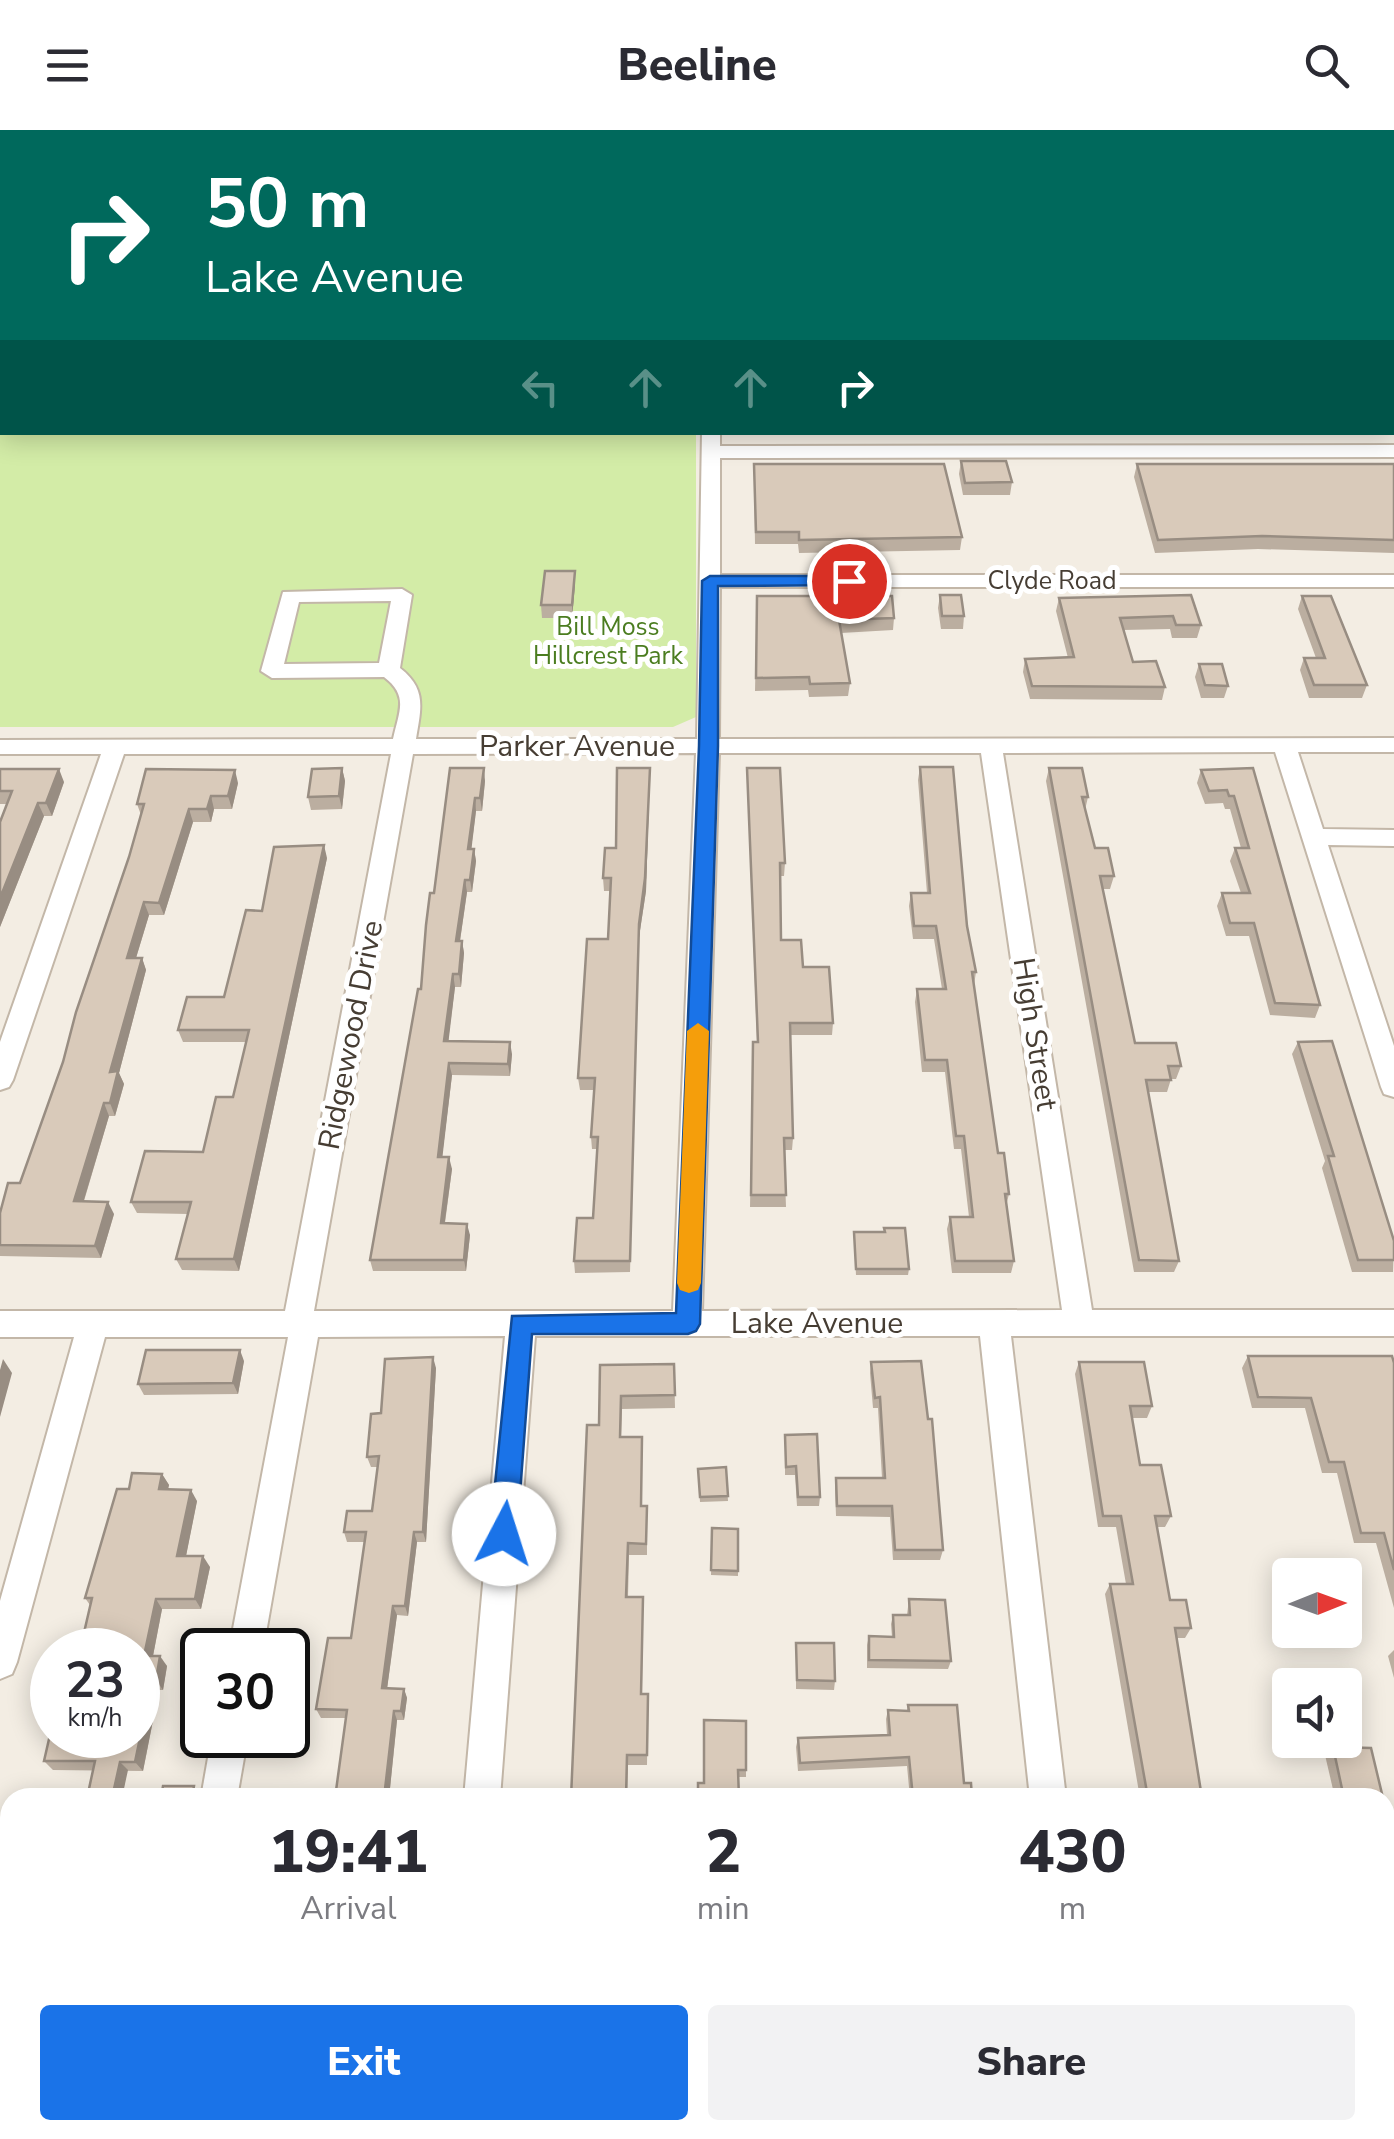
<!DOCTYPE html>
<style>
body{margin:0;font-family:"Nunito Sans",sans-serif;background:#f2f2f3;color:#2b2b33;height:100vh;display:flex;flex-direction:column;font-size:38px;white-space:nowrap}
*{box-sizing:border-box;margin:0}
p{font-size:32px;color:#7c7c81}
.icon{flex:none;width:55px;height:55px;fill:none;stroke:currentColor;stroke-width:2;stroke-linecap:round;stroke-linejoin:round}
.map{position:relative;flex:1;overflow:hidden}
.drawer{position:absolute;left:0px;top:1658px;width:1395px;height:352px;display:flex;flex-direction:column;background:#fff;border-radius:30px 30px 0 0;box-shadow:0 5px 25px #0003}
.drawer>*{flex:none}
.guide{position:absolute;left:0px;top:0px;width:1395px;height:305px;box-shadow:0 5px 25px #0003;background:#00695c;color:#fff;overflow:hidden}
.needle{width:65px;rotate:89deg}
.controls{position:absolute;left:1272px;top:1428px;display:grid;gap:20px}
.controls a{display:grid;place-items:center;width:90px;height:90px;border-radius:10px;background:#fff;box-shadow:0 5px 25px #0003;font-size:50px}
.speed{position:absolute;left:30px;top:1498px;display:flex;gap:20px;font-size:50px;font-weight:700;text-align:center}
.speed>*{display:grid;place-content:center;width:130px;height:130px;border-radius:50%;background:#fff;box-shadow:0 5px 25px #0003;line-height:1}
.speed small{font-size:25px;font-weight:400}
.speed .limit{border:5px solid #111;border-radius:15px;background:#fff;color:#111}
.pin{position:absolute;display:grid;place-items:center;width:85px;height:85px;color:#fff;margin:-42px;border:5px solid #fff;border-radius:50%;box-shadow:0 2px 10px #0007}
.me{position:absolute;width:110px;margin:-55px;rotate:5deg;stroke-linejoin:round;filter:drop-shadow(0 0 8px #0008)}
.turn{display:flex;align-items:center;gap:35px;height:210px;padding:0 40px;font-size:45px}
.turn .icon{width:130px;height:130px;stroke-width:2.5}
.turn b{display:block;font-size:70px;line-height:85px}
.lanes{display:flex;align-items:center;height:95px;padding:0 40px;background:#0003;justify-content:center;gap:50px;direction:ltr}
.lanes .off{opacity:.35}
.eta{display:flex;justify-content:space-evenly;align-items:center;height:170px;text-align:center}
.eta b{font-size:60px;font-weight:800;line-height:70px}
.button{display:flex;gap:20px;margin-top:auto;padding:20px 40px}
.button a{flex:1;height:115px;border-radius:10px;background:#1a73e8;color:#fff;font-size:40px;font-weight:800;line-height:115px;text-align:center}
.button a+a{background:#f2f2f3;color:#2b2b33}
header{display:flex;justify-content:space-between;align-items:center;height:130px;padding:0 40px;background:#fff;font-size:45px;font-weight:800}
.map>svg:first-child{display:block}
.green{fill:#d3eca7}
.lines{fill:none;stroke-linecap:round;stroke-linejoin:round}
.minor-casing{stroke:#c3b7a8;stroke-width:4}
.highway-casing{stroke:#ed9223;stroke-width:5}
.minor{fill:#fff;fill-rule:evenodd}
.highway{fill:#ffbe62;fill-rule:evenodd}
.wall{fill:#bbaea0}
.shaded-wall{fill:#988d82}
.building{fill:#d9caba;stroke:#988d82;stroke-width:2.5}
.route{fill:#1a73e8;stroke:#114b97;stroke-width:2.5}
.slow{fill:#f59e0b}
.labels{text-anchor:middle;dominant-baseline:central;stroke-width:10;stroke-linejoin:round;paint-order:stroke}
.far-street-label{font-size:25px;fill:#463d33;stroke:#fff}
.far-park-label{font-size:25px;fill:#4b7d20;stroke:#fff}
.street-label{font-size:30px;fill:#463d33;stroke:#fff}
</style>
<header><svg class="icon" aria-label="menu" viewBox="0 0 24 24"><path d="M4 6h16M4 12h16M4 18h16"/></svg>Beeline<svg class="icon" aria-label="search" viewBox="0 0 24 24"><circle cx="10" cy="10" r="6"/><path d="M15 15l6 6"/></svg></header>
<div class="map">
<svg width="1394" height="2009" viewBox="0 0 1394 2009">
<rect width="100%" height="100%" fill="#f3ede3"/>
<!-- green -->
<polygon class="green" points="0,0 612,0 2,2 2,302 696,303 696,587 673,597 0,597"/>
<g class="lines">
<!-- minor casing -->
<g class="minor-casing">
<g id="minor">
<rect x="0" y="148" width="2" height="10"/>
<rect x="1392" y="198" width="2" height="13"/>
<path d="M702,302H720V316L1394,315V327L720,328V445H1394V457H720L719,609L1394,608V622H1298L1323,699L1394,700V716L1328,715L1394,916V967L1384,964L1381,957L1275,622L1003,623L1092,1180H1394V1206H1011L1066,1668H1030L980,1206H535L500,1668H464L505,1206L318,1207L263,1520H229L288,1207H105L17,1532L12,1544L0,1549V1471L74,1207H0V1181H285L391,624H124L13,950L9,957L0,960V912L101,624H0V610L393,609C399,581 409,566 384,547L272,548L261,541L283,462L402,459L412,465L400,538C427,559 421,578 416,609H697ZM391,471L379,533L284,534L299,472ZM696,623L673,1181H314L413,624ZM719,623H981L1062,1180L702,1181Z"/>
<polygon points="212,1605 248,1605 237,1668 201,1668"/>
<polygon points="137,2000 177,2000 176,2009 136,2009"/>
<polygon points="434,2000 474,2000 473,2009 433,2009"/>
<polygon points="1066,2000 1106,2000 1107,2009 1067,2009"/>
</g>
</g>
<!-- highway casing -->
<g class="highway-casing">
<polygon id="highway" points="1210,0 1247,0 1249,2 1212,2"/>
</g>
<!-- minor -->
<use href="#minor" class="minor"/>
<!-- highway -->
<use href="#highway" class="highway"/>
</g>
<!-- wall -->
<g class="wall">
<polygon points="1392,54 1394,57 1394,122 1392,119"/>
<polygon points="961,331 1012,352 1010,365 963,365 959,344"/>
<polygon points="1137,334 1394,334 1394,423 1258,419 1155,423 1134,347"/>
<polygon points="754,347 962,407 960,420 799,423 798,414 755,414"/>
<polygon points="575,441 575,454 572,488 542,488 541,475"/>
<polygon points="940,465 964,486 963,499 941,499 938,478"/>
<polygon points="1191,465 1201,495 1197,508 1172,508 1170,499 1123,500 1133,532 1165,557 1162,570 1030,569 1023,542 1025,529 1068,528 1056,481 1059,468"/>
<polygon points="757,466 894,488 893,500 841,503 850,553 848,566 809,567 808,560 755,561"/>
<polygon points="1302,466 1367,555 1362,568 1309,568 1300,540 1304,528 1316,528 1298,479"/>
<polygon points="1199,534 1228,556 1224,568 1201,568 1195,547"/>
<polygon points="920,637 967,796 976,842 974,855 998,1023 1009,1064 1006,1076 1014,1131 1011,1143 952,1143 947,1099 950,1087 969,1087 961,1019 954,1019 945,942 922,942 915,872 917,859 942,859 934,809 913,809 909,776 911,763 927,763 918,650"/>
<polygon points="342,638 345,651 342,679 311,680 308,667"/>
<polygon points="450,638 485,651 482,681 476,681 471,719 474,719 476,731 472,762 467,762 460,811 462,811 464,823 461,857 455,857 448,911 512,924 510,946 452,945 442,1027 452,1039 445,1093 470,1105 466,1141 373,1141 370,1130 421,859"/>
<polygon points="650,638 646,761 639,807 630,1142 575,1143 574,1131 593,1088 597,1019 592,1019 591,1007 594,960 580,960 578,948 608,809 611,761 604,761 603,748"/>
<polygon points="747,638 785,733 784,746 780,746 781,810 803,837 833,893 832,905 790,905 793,1008 792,1020 784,1020 786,1077 750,1077 753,912 757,912"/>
<polygon points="1049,638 1088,667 1085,680 1095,718 1114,746 1110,759 1103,759 1135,913 1181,936 1176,949 1171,949 1167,962 1148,962 1179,1131 1174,1142 1134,1142 1046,651"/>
<polygon points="1253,638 1320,875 1315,888 1270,885 1249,806 1226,806 1217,776 1222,763 1241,763 1230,731 1235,718 1241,718 1230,679 1225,679 1223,673 1205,674 1197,653 1201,640"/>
<polygon points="0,639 64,652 52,686 44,686 0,797 0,692 7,674 0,674"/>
<polygon points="238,653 232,679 214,679 211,692 193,692 164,785 149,785 136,828 142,828 146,840 119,943 124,954 115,986 109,986 84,1071 114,1084 101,1128 0,1126 0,1083 20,1053 63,932 129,727 141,685 137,674"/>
<polygon points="327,728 239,1141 182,1140 176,1129 188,1084 137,1083 131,1072 203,1022 233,967 246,912 183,912 178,900 224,867 262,781"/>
<polygon points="1298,912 1394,1111 1393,1142 1352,1142 1322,1038 1325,1031 1292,924"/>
<polygon points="854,1102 909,1139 908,1145 856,1145"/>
<polygon points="1248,1226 1394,1233 1394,1478 1376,1413 1354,1413 1337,1343 1322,1343 1305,1278 1252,1278 1242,1238"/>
<polygon points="244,1231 238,1264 144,1265 138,1254"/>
<polygon points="871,1232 943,1420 940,1430 893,1430 890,1387 836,1386 835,1358 836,1348 882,1348 878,1278 873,1278 870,1243"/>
<polygon points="1079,1232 1152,1276 1147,1288 1132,1288 1140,1335 1171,1386 1165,1397 1157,1397 1170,1470 1191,1498 1185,1508 1177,1508 1202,1668 1140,1668 1105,1464 1110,1454 1126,1454 1116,1397 1098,1397 1075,1244"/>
<polygon points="674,1234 675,1278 622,1279 621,1307 642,1376 647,1376 647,1425 629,1425 628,1467 643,1467 642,1564 648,1564 647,1635 628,1635 627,1668 571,1668 599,1295 600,1235"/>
<polygon points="436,1238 426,1412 417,1412 408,1486 397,1485 387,1558 404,1559 407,1568 404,1590 397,1590 389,1668 335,1668 346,1588 321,1588 316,1579 351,1508 365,1412 347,1412 344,1402 372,1381 378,1337 371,1337 367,1327 381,1283"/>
<polygon points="785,1305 820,1367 819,1376 797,1376 795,1345 785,1345"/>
<polygon points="726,1337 728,1371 700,1372 698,1339"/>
<polygon points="162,1344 169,1355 168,1359 197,1371 186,1426 210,1437 201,1479 162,1479 153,1526 167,1536 163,1560 159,1560 143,1641 53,1640 44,1631 138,1605 90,1475 85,1468"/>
<polygon points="712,1398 738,1399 738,1446 711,1445"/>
<polygon points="909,1469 951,1531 948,1539 867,1538 867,1515 869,1506 892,1507 891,1494 893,1485 907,1485"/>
<polygon points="796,1513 835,1551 834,1560 796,1559"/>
<polygon points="1394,1520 1394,1548 1388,1526"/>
<polygon points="908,1575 964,1653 972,1668 910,1668 907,1636 798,1641 796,1617 798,1608 887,1605 886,1589 888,1580 907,1581"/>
<polygon points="704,1590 746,1640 746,1647 738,1647"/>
<polygon points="1333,1617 1383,1668 1335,1668 1325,1625"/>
<polygon points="10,1784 10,2000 25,2000 24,2003 0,2003 0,1794"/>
<polygon points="1196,2000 1292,2000 1294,2009 1197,2009"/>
</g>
<!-- shaded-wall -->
<g class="shaded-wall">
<polygon points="2,100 2,125 0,125 0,101"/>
<polygon points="575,441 575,454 572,488 572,475"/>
<polygon points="342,638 345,651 342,679 339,666"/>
<polygon points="484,638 485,651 482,681 480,668"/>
<polygon points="650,638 646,761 639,807 630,1142 639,794"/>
<polygon points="59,639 64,652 52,686 46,673"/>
<polygon points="235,640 238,653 232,679 228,666"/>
<polygon points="211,666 214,679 211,692 207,679"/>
<polygon points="475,668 476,681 470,731 468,719"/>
<polygon points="38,673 44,686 0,797 0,768"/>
<polygon points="189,679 193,692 164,785 159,773"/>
<polygon points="324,715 327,728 239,1141 234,1129"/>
<polygon points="474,719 476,731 472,762 470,750"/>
<polygon points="465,750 467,762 458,824 456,811"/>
<polygon points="144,772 149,785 132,841 127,828"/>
<polygon points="462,811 464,823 461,857 459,844"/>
<polygon points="142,828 146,840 119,943 124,954 115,986 110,973 110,942"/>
<polygon points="453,844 455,857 447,924 444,911"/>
<polygon points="510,912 512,924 510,946 508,934"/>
<polygon points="449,933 452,945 441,1039 438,1027"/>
<polygon points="104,973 109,986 80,1083 74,1071"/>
<polygon points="449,1027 452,1039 443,1105 441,1093"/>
<polygon points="108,1072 114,1084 101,1128 95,1116"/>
<polygon points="467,1094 470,1105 466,1141 464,1130"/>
<polygon points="240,1220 244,1231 238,1264 233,1253"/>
<polygon points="433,1227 436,1238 426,1412 423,1402"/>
<polygon points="3,1229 12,1243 0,1287 0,1240"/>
<polygon points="162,1344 169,1355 165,1371 159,1359"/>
<polygon points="191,1360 197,1371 184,1436 177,1426"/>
<polygon points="414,1402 417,1412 408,1486 405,1476"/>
<polygon points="203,1426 210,1437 201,1479 195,1469"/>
<polygon points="156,1469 162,1479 151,1536 144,1526"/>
<polygon points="393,1476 397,1485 386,1567 382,1558"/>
<polygon points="160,1526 167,1536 163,1560 156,1550"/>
<polygon points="152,1550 159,1560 143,1641 135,1632"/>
<polygon points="404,1559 407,1568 404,1590 401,1581"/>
<polygon points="394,1581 397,1590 389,1668 384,1668"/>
<polygon points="120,1632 128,1640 122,1668 112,1668"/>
</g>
<!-- building -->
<g class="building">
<polygon points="1392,54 1394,57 1394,95 1392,92"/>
<polygon points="0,55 2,55 2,100 0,101"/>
<polygon points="961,331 1006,331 1012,352 965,353"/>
<polygon points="754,334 944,334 962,407 799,410 799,402 756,402"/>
<polygon points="1137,334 1394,334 1394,410 1262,406 1158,410"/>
<polygon points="545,441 575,441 572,475 541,475"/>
<polygon points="940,465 961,465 964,486 942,486"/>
<polygon points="1191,465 1201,495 1176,495 1173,486 1120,488 1133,532 1156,531 1165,557 1032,556 1025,529 1074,527 1059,468"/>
<polygon points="757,466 892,466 894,488 839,490 850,553 810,554 809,547 756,548"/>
<polygon points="1302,466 1331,466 1367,555 1314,555 1304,528 1325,528"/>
<polygon points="1199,534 1222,534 1228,556 1205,555"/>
<polygon points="920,637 953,637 967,796 976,842 972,842 998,1023 1004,1023 1009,1064 1005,1064 1014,1131 955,1131 950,1087 973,1087 964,1006 956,1006 947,930 925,930 917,859 946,859 936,796 914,796 911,763 930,763"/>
<polygon points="342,638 339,666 308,667 312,639"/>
<polygon points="450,638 484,638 480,668 475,668 468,719 474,719 470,750 465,750 456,811 462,811 459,844 453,844 444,911 510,912 508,934 449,933 438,1027 449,1027 441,1093 467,1094 464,1130 370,1130 418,859 421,859 426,795 430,763 434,763"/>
<polygon points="617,638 650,638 645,748 639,794 630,1131 574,1131 577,1088 593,1088 598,1007 591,1007 595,948 578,948 587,809 608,809 611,748 603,748 605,718 616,718"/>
<polygon points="747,638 780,638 785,733 780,733 781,810 801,810 803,837 829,837 833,893 790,893 793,1008 784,1008 786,1065 751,1065 753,912 758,912"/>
<polygon points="1049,638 1082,638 1088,667 1082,667 1095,718 1108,718 1114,746 1100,746 1135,913 1176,913 1181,936 1168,936 1171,950 1146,950 1179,1131 1139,1130"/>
<polygon points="1253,638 1320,875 1275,873 1254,793 1230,793 1222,763 1250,763 1235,718 1249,718 1234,666 1229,666 1227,660 1209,661 1201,640"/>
<polygon points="0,639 59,639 46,673 38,673 0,768 0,692 12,661 0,661"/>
<polygon points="146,639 235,640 228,666 211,666 207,679 189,679 159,773 144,772 127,828 142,828 110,942 118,941 110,973 104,973 74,1071 108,1072 95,1116 0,1115 0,1083 8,1053 20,1053 63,932 76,882 129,727 144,674 137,674"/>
<polygon points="324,715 234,1129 176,1129 191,1072 131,1072 145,1021 203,1022 216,967 233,967 249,900 178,900 187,867 224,867 246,780 262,781 274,717"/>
<polygon points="1332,911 1394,1111 1394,1130 1358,1130 1328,1026 1334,1026 1298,912"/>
<polygon points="884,1098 905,1098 909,1139 856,1139 854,1102 885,1102"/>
<polygon points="146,1220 240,1220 233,1253 138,1254"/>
<polygon points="1248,1226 1392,1226 1394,1233 1394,1440 1384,1403 1361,1403 1344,1332 1329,1332 1311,1268 1258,1267"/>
<polygon points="433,1227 423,1402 414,1402 405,1476 393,1476 382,1558 404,1559 401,1581 394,1581 384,1668 335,1668 347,1580 316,1579 328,1508 351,1508 366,1402 344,1402 347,1381 372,1381 379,1326 367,1327 371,1284 381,1283 385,1229"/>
<polygon points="921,1231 928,1289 932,1289 943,1420 895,1420 892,1376 837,1376 836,1348 885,1348 880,1267 875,1268 871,1232"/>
<polygon points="1079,1232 1144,1232 1152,1276 1130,1276 1140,1335 1161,1335 1171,1386 1155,1386 1170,1470 1186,1470 1191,1498 1175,1498 1202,1668 1148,1668 1110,1454 1133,1454 1121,1386 1103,1386"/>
<polygon points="674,1234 675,1265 621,1266 620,1307 642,1307 641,1376 647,1376 646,1414 628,1413 626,1467 643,1467 641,1564 648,1564 647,1625 627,1625 626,1668 571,1668 587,1295 599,1295 600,1235"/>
<polygon points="817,1304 820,1367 798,1367 796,1336 786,1337 785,1305"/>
<polygon points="726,1337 728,1366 700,1367 698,1339"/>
<polygon points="132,1343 162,1344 159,1359 191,1360 177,1426 203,1426 195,1469 156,1469 144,1526 160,1526 156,1550 152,1550 135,1632 120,1632 112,1668 87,1668 95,1631 44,1631 52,1596 52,1605 138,1605 138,1520 80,1520 92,1468 85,1468 117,1359 129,1359"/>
<polygon points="712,1398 738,1399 738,1441 711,1440"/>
<polygon points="909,1469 945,1470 951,1531 869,1530 869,1506 894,1507 893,1485 910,1485"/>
<polygon points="796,1513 834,1513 835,1551 797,1550"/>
<polygon points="908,1575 957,1575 964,1653 971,1653 972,1668 913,1668 909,1627 800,1633 798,1608 890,1605 888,1580 909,1581"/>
<polygon points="704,1590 746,1591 746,1640 738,1640 739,1668 698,1668 698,1653 704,1653"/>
<polygon points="1333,1617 1371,1618 1383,1668 1344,1668"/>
<polygon points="163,1656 194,1656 192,1668 161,1668"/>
<polygon points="2,1784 10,1784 10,1998 0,1998 0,1794"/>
<polygon points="554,2000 639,2000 639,2009 553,2009"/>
<rect x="694" y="2000" width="46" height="9"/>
<polygon points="935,2000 991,2000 992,2009 935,2009"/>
<polygon points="1204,2000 1292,2000 1294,2009 1206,2009"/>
</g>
<!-- route -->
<polygon class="route" points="849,446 855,447 855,455 718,456 718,616 700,1194 696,1201 688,1204 532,1204 517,1404 513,1412 504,1416 494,1412 490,1404 512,1186 676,1183 699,616 702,451 710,446"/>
<!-- slow -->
<polygon class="slow" points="698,893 709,901 701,1153 698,1160 689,1163 680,1160 677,1153 687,901"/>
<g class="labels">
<!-- far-street labels -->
<g class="far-street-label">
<text x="1052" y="451">Clyde Road</text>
</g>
<!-- far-park labels -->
<g class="far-park-label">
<text x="608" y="497">Bill Moss<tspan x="608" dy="29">Hillcrest Park</tspan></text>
</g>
<!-- street labels -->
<g class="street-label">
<text x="577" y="616">Parker Avenue</text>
<text transform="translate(1035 904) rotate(81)">High Street</text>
<text transform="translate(351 905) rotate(-79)">Ridgewood Drive</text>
<text x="817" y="1193">Lake Avenue</text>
</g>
</g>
</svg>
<div class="controls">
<a><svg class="needle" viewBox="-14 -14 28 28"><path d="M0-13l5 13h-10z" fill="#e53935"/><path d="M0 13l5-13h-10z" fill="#7c7c81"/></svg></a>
<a><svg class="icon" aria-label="sound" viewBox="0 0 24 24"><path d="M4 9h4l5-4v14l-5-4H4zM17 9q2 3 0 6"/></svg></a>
</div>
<div class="speed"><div>23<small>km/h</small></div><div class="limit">30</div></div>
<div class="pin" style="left:849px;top:451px;background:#d93025"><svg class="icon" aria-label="arrive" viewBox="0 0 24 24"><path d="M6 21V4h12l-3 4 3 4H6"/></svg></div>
<svg class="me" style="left:504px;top:1404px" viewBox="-20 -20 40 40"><circle r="19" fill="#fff"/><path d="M0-13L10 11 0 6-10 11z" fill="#1a73e8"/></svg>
<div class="guide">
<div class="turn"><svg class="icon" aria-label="right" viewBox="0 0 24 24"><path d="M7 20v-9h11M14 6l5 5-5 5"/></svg><div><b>50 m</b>Lake Avenue</div></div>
<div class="lanes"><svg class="icon off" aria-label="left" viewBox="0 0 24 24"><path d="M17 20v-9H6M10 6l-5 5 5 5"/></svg><svg class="icon off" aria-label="ahead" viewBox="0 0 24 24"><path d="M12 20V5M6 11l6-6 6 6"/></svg><svg class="icon off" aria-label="ahead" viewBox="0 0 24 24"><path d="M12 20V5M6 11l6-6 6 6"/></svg><svg class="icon" aria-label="right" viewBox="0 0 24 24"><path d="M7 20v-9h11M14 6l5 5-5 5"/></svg></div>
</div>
<section class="drawer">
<div class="eta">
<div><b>19:41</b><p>Arrival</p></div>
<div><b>2</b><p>min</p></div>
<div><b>430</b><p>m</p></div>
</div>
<div class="button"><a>Exit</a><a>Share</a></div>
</section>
</div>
